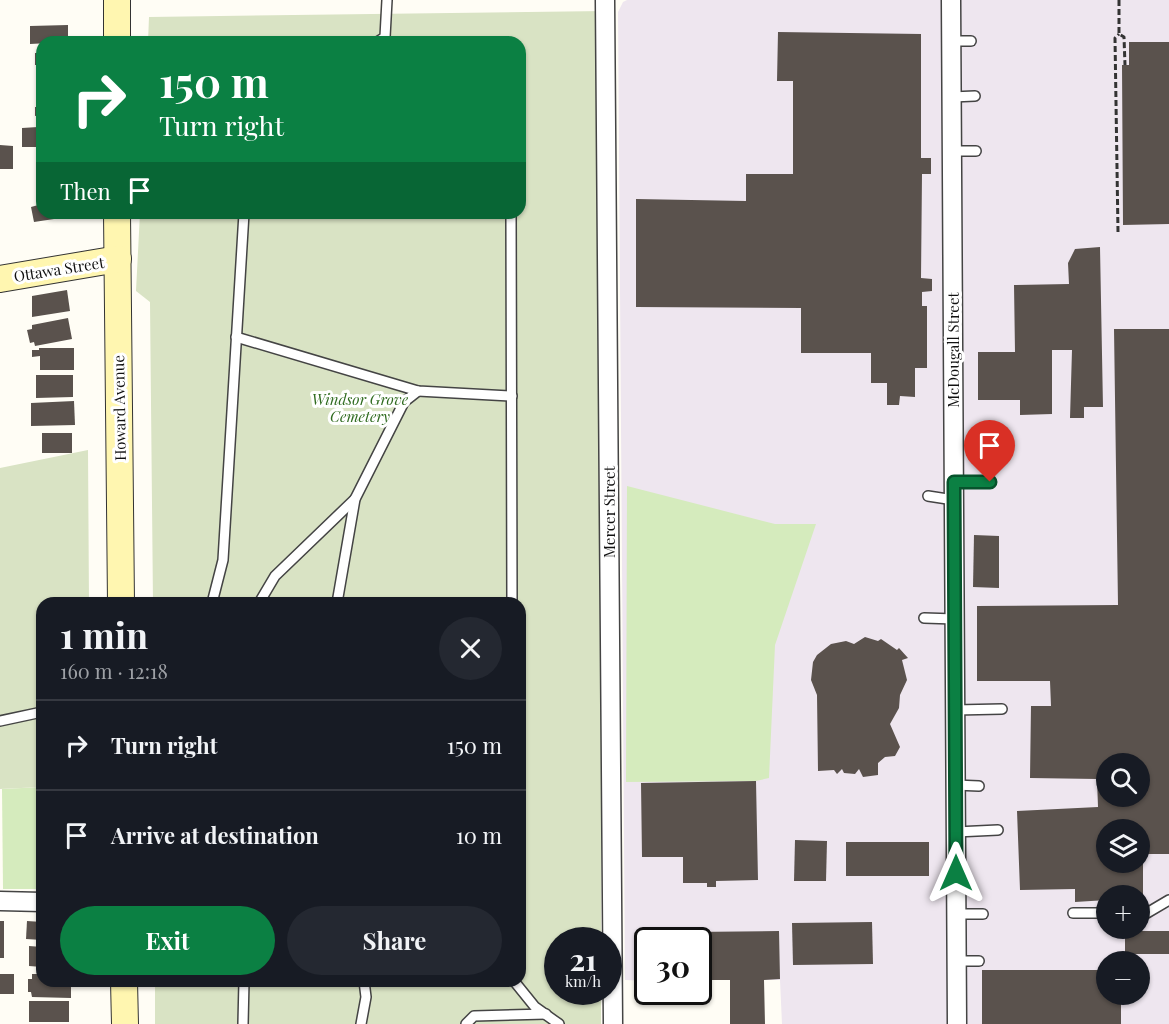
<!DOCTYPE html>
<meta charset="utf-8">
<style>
body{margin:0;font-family:"Playfair Display",serif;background:#242831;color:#f1f3f6;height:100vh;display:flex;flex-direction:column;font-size:22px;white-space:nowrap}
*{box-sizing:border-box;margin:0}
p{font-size:20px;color:#9ea1a6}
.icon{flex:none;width:33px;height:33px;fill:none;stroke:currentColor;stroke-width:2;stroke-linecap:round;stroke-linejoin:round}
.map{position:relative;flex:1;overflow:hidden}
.sheet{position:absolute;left:36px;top:597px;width:490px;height:390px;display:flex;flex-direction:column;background:#171b24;border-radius:18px;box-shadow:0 2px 4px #0004}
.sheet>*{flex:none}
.guide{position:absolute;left:36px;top:36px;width:490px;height:183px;border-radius:18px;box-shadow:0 2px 4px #0004;background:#0b8043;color:#fff;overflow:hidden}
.fabs{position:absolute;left:1096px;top:753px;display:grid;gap:12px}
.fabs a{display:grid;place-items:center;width:54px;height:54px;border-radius:50%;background:#171b24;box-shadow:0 2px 4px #0004;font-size:30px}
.speed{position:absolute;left:544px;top:927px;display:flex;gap:12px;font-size:30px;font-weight:700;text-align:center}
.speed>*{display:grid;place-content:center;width:78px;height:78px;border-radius:50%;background:#171b24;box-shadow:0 2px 4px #0004;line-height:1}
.speed small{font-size:15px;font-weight:400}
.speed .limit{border:3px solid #111;border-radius:9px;background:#fff;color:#111}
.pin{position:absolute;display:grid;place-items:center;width:51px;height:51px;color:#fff;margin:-62px -26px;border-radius:50% 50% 50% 0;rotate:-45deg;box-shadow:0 0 6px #0007}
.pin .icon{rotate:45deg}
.me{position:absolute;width:66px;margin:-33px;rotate:0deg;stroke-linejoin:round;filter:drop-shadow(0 0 4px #0008)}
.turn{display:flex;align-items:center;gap:21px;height:126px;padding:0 24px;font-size:27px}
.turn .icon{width:78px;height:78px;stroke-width:2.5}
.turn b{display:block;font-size:42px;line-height:51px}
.then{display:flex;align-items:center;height:57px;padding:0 24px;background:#0003;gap:12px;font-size:22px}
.round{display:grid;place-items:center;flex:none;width:63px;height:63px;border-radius:32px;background:#242831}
.headline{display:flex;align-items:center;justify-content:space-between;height:102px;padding:0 24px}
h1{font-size:36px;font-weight:700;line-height:45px}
.action{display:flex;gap:12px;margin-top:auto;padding:12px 24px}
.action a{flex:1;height:69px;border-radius:36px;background:#0b8043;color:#fff;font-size:24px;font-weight:700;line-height:69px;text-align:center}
.action a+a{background:#242831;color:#f1f3f6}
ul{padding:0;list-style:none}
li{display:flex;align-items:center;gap:18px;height:90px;padding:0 24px;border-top:2px solid #363941}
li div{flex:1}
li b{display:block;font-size:22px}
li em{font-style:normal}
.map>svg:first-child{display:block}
.industrial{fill:#eee6ef;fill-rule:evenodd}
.green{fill:#d5ebbd}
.cemetery{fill:#d9e3c4}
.building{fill:#5a524d;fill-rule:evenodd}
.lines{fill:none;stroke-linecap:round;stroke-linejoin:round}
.lane-casing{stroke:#444;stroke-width:12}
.street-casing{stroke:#444;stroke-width:21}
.secondary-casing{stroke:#333;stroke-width:28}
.path{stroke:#333;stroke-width:3;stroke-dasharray:6 3;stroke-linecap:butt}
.lane{stroke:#fff;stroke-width:9}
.street{stroke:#fff;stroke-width:18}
.secondary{stroke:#fff6b0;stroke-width:26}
.route-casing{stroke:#07532c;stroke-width:15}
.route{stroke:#0b8043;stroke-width:10}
.labels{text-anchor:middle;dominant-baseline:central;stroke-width:6;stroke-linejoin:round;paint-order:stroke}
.street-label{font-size:15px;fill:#111;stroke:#fff}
.park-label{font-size:15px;font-style:italic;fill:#2f6b1f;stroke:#fff}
</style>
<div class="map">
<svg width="1169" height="1024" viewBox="0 0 1169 1024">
<rect width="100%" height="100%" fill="#fffdf5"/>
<!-- industrial -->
<path class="industrial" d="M627,0H1169V1024H782L780,980H699V940H648V981L625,980L618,12L623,2ZM1107,764H1140V796H1107ZM1107,830H1140V862H1107ZM1107,896H1140V928H1107ZM1107,962H1140V994H1107Z"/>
<!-- green -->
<g class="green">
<polygon points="627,486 775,524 816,524 775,645 769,778 756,781 626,782"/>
<polygon points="42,787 42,889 3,889 2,789"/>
</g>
<!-- cemetery -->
<g class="cemetery">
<polygon points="605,11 601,940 558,940 558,992 601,992 601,1024 155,1024 155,981 520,981 520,603 153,603 150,302 136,291 140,213 520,213 520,42 148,42 149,17"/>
<polygon points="88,450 89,603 42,603 42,787 0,789 0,468"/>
</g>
<!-- building -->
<g class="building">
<polygon points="68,25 68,42 30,44 30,26"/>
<polygon points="778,32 921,34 921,158 931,158 931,174 922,174 921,278 932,279 932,291 922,292 922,306 927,306 927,368 915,368 915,397 900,396 899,405 887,405 887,383 871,383 871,353 801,353 801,308 636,307 636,199 746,201 746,174 793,174 793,81 777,81"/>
<polygon points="1129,42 1169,42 1169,224 1123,225 1122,65 1129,65"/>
<polygon points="40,45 42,65 35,65 35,53 40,53"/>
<rect x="36" y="72" width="6" height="22"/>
<polygon points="35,107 42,107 42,115 35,116"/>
<polygon points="38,127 38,130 42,130 42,147 22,147 22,128"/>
<polygon points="0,145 13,146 13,169 0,169"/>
<polygon points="42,204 42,213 73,213 74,216 34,222 31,207"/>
<polygon points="1100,247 1103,407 1084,407 1084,418 1070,418 1072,350 1052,350 1052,414 1020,415 1020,400 978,400 978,352 1015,352 1014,285 1069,284 1068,263 1075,249"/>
<polygon points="67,290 70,311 32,317 32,296"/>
<polygon points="68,318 72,339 35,346 34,342 30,343 27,330 32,329 32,325"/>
<path d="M1114,329H1169V854H1143V899H1140V896H1107V900L1075,902V889L1020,890L1017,811L1098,807L1097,779L1030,778L1031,706H1051L1050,681H977V606L1118,605ZM1107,764H1140V796H1107ZM1107,830H1140V862H1107Z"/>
<polygon points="39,348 74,348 74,370 40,370 40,356 32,357 32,350 39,350"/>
<polygon points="36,375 73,375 73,397 36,398"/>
<polygon points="74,401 75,425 31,426 31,403"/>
<rect x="42" y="433" width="30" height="20"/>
<polygon points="974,535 999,536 999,588 973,587"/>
<polygon points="865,637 878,641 881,639 897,650 899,648 908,658 902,660 907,680 900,695 899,708 890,724 900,747 895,756 885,757 878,763 878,775 863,777 859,769 855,774 844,773 842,769 837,774 834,770 818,771 817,695 811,680 813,662 817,655 831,644 846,641 854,644"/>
<polygon points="756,781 758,880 716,881 716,887 707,887 707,883 683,883 683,857 642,857 641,783"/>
<polygon points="795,840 827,841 826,881 794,881"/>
<rect x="846" y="842" width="83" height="34"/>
<rect x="0" y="921" width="4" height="37"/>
<polygon points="27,921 42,922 42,940 26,939"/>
<polygon points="872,922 873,964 793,965 792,923"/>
<polygon points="779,931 780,979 764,980 765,1024 730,1024 730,980 699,980 699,940 691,940 691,932"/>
<rect x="1125" y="931" width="44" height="23"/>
<polygon points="29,946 42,947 42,967 29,966"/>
<rect x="643" y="951" width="5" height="30"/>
<polygon points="982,970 1107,970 1107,994 1121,994 1121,1024 982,1024"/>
<rect x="0" y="974" width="14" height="20"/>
<polygon points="32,974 42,974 42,981 71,981 71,998 32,997 31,992 28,992 28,979 32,979"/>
<rect x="29" y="1001" width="40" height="21"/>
</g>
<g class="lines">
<!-- lane casing -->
<g class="lane-casing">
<g id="lane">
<polyline points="951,41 971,41"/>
<polyline points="377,42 385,37 387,0"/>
<polyline points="952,97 975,96"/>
<polyline points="952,151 976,151"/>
<polyline points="511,213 512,603"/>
<polyline points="236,337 418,391 512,396"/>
<polyline points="954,482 990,482"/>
<polyline points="928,496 954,500"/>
<polyline points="212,603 223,560 244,213"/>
<polyline points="259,603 275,576 355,499"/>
<polyline points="337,603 355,499 404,402 418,391"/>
<polyline points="924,618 955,619"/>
<polyline points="955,710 1002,709"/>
<polyline points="0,721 42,712"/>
<polyline points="955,785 979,786"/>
<polyline points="956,832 998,830"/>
<polyline points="1073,913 1107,913"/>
<polyline points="1140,913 1147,913 1169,900"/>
<polyline points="956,914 983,914"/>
<polyline points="956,961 979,961"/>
<polyline points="514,981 535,1007 559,1024"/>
<polyline points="243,1024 244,981"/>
<polyline points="361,1024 366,997 364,981"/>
<polyline points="466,1024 474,1016 546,1014"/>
</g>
</g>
<!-- street casing -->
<g class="street-casing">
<g id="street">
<polyline points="605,0 613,1024"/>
<polyline points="951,0 957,1024"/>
<polyline points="0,901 42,902"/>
</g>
</g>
<!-- secondary casing -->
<g class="secondary-casing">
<g id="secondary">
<polyline points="117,42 117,0"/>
<polyline points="117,213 121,603"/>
<polyline points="0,279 118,259"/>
<polyline points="124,981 125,1024"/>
</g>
</g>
<!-- path -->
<g class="path">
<polyline points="1119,0 1119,34 1124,37 1125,65"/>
<polyline points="1118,232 1115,38 1119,34"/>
</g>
<!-- lane -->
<use href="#lane" class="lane"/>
<!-- street -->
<use href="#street" class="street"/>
<!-- secondary -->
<use href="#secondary" class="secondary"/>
</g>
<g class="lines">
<!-- route casing -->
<g class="route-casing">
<polyline id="route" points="956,873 954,482 990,482"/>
</g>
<!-- route -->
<use href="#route" class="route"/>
</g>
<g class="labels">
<!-- street labels -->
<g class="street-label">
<text transform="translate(59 269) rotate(-9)">Ottawa Street</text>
<text transform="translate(953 350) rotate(-90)">McDougall Street</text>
<text transform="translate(119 408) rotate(-91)">Howard Avenue</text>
<text transform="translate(609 512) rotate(-90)">Mercer Street</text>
</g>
<!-- park labels -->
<g class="park-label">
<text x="360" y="399">Windsor Grove<tspan x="360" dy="17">Cemetery</tspan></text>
</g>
</g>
</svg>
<div class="fabs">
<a><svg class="icon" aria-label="search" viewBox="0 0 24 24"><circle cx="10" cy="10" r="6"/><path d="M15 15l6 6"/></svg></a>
<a><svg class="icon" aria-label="layers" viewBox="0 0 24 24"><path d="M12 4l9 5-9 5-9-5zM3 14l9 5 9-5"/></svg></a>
<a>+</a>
<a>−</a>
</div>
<div class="speed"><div>21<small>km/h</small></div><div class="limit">30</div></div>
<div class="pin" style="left:990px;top:482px;background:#d93025"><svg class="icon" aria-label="arrive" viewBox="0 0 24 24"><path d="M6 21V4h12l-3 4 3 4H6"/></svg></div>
<svg class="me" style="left:956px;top:873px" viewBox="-20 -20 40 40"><path d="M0-17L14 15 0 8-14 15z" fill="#0b8043" stroke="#fff" stroke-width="4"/></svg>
<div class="guide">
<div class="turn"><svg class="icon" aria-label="right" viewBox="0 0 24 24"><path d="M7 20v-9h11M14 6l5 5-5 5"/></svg><div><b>150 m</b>Turn right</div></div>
<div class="then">Then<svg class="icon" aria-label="arrive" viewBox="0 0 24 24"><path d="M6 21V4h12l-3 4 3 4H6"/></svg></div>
</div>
<section class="sheet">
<div class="headline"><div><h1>1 min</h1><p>160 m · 12:18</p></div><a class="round"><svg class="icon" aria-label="close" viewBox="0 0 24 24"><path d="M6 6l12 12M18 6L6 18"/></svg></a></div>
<ul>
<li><svg class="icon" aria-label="right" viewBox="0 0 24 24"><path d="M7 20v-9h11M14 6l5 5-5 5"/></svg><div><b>Turn right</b></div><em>150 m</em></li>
<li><svg class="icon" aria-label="arrive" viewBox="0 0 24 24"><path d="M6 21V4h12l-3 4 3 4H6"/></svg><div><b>Arrive at destination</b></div><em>10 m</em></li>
</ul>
<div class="action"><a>Exit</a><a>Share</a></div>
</section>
</div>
